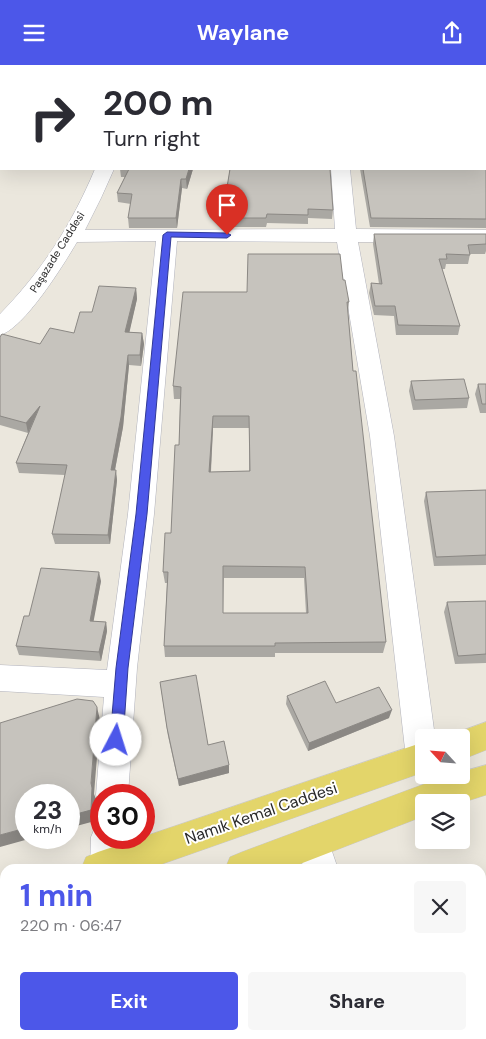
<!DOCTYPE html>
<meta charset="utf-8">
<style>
body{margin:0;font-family:"DM Sans",sans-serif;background:#f7f7f7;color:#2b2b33;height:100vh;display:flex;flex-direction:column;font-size:19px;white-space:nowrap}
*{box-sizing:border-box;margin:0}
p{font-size:16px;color:#7c7c81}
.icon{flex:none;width:28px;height:28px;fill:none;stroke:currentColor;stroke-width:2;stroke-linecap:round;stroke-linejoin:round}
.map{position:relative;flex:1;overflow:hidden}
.sheet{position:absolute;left:0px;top:799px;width:486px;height:176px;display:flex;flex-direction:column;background:#fff;border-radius:15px 15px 0 0;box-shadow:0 5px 20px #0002}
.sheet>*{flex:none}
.guide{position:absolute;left:0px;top:0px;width:486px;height:105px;box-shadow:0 5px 20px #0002;background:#fff;color:#2b2b33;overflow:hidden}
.needle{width:32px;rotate:296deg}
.controls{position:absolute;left:415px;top:664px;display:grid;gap:10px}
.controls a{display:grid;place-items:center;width:55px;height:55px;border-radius:5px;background:#fff;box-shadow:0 5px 20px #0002;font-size:25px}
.speed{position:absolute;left:15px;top:719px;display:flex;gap:10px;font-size:25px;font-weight:700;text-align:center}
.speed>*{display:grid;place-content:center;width:65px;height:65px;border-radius:50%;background:#fff;box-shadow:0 5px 20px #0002;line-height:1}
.speed small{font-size:12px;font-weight:400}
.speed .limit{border:8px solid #d22;background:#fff;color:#111}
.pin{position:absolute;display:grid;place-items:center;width:42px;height:42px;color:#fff;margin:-51px -21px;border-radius:50% 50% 50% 0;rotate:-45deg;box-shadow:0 0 5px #0007}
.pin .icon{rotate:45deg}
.me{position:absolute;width:55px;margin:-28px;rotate:5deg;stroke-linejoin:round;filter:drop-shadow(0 0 4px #0008)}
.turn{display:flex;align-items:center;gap:18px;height:105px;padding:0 20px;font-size:22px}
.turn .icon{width:65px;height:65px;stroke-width:2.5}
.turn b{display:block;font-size:35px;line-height:42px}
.round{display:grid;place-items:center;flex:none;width:52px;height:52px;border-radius:5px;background:#f7f7f7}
.summary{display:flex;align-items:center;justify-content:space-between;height:85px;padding:0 20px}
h1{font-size:30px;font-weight:700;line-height:38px;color:#4c57e9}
.cta{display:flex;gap:10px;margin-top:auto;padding:10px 20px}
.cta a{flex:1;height:58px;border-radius:5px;background:#4c57e9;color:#fff;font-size:20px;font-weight:700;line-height:58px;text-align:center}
.cta a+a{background:#f7f7f7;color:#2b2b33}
header{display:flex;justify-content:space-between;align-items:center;height:65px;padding:0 20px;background:#4c57e9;color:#fff;font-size:22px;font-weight:700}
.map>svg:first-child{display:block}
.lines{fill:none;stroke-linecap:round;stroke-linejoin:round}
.minor-casing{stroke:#b1b2bc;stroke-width:1}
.major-casing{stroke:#c8c8c8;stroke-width:1}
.minor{fill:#fff;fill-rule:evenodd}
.major{fill:#e3d56a;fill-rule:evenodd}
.wall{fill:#aaa8a3;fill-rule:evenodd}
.shaded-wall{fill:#8b8884}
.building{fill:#c6c3bd;stroke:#8b8884;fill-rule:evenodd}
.route{fill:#4c57e9;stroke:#313997}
.labels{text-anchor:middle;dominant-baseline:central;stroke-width:4;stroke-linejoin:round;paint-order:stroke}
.far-street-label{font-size:11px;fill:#2a2a2a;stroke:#fff}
.near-street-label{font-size:16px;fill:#2a2a2a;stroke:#fff}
</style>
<header><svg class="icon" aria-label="menu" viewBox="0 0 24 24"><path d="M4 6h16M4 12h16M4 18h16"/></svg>Waylane<svg class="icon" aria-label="share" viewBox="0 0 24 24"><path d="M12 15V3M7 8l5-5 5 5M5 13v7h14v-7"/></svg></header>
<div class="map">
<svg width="486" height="974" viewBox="0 0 486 974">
<rect width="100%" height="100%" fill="#ebe7dd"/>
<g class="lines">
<!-- minor casing -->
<g class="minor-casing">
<g id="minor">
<rect x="138" y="0" width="16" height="1"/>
<path d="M95,104H114L101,133L85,165L335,164L331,104H350L356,164L486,165V177H358L394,371L435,672H424V707L411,704L406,693L370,371L337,177L177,176L154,449L137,603L128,730H101V741L96,730L104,632L0,626V600L107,605L128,449L156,176L77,177C64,199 24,264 0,270V249C42,206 72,159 95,104Z"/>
<polygon points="101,758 101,772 125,772 122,804 90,804 91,772 96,760"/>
<polygon points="313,761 325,766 338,804 304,804 296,778 301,766"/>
<rect x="113" y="970" width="38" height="4"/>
<polygon points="356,970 394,970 395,974 357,974"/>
</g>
</g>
<!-- major casing -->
<g class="major-casing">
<g id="major">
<polygon points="486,657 486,685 461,695 461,672 449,672 450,670"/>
<polygon points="424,677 424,707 148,804 81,804 86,792 98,787"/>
<polygon points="486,700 486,730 461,738 424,738 424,751 287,804 225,804 230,792 242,787 427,718 453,710 461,710 461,707"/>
<polygon points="5,821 5,857 0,859 0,823"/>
<polygon points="5,877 5,913 0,915 0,879"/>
</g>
</g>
<!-- minor -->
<use href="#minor" class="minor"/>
<!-- major -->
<use href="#major" class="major"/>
</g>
<!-- wall -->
<g class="wall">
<polygon points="486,12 486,163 370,162 360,104 485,104"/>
<polygon points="120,104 193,104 187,124 182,123 177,163 129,163 128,153 131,139 118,137 117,128 125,112 121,112"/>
<polygon points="230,104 333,145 332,154 308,153 308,159 267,158 266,162 222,162 222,153"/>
<polygon points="374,169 486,169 486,186 485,189 470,189 468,199 446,199 445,204 442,204 460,261 458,270 396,270 394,251 374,250 369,228 371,218 379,219 373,179"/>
<path d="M343,215L349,237L348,248L353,306L386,577L383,588H275V592H165L164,581L167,518H165L163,507L171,468L179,380L180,334H174L173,321L247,227ZM213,363H249V406L211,407ZM224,513H304L306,548H223Z"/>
<polygon points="136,223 137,234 129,267 142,268 144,279 141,301 129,300 123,362 115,405 117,415 110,479 55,479 52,469 65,410 19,408 16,398 28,368 0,360 0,272 40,279 74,268 92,247"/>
<polygon points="411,316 469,333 467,343 413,345 409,326"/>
<polygon points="478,319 486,319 486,348 480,348 475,329"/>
<polygon points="486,425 486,500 434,501 424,436 426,427"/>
<polygon points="101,516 93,556 106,557 107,566 101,596 19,590 16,581 29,551"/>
<polygon points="486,536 486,598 455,599 444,547 447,537"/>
<polygon points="160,617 208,680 229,700 229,708 179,721 168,671"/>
<polygon points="287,631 336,638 389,653 308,686 286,639"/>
<polygon points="483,952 486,974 425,974 424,970 481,970"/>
<polygon points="410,970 423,970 411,974"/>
</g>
<!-- shaded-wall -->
<g class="shaded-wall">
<polygon points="189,104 193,104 187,124 186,114"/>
<polygon points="181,114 182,123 177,163 176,153"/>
<polygon points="136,223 137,234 127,278 125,267"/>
<polygon points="142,268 144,279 141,301 140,290"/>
<polygon points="128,290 129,300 123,362 113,415 111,405"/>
<polygon points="40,341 28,368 26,358"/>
<polygon points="213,351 213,363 210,419 209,407"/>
<polygon points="116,405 117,415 110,479 108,470"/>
<polygon points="99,507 101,516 92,565 90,556"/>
<polygon points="106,557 107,566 101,596 99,587"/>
<polygon points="97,642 100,655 94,729 96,734 95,756 69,763 69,751 91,718"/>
<polygon points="392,645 389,653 308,686 309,678"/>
<polygon points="229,700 229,708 179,721 178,714"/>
<polygon points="26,763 26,772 36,772 0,782 0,770"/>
<polygon points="486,947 486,951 481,952 482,948"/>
<polygon points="52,970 56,970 57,974 53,974"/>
<polygon points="414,970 423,970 411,974"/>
</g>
<!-- building -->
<g class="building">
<polygon points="155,0 223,0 222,1 154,1"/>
<rect x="281" y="0" width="204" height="1"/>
<polygon points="485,11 486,12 486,154 371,153 363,104 485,104"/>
<polygon points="129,104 189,104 186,114 181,114 176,153 128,153 132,129 117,128"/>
<polygon points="230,104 330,104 333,145 308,144 308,150 267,149 266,153 222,153"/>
<polygon points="374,169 486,169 486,179 468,180 470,190 446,189 447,194 439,194 460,261 398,260 395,241 375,241 371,218 382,219"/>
<path d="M248,189H340L343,215H345L349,237H347L353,306H356L386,577L275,578V581H164L168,507H163L165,468H171L175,380H179L181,322L173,321L183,227H247ZM213,351H249L250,406L209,407ZM223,501L305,502L308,548H223Z"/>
<polygon points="99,221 136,223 125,267 142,268 140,290 128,290 121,352 111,405 116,405 108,470 52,469 67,400 16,398 40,341 26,358 0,351 0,272 2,269 40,279 50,263 74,268 80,247 92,247"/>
<polygon points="464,314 469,333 415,335 411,316"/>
<polygon points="478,319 486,319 486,339 482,339"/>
<polygon points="486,425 486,490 436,492 426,427"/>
<polygon points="41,503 99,507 90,556 106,557 99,587 16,581 24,551 29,551"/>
<polygon points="486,536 486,589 458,591 447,537"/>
<polygon points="196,610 208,680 224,676 229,700 178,714 167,663 160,617"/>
<polygon points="325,616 336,638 379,622 392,645 309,678 287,631"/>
<polygon points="77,634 93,636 97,642 91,718 92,723 91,745 69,751 69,730 26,730 26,763 0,770 0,658"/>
<polygon points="486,884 486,947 482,948 486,963 486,974 430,974 429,970 481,970 481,885"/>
<polygon points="5,929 5,970 52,970 53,974 0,974 0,930"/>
<polygon points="173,970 263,970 264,974 173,974"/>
<polygon points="309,970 357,970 365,972 365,974 280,974"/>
</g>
<!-- route -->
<polygon class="route" points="167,167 227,168 231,170 227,173 171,172 147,449 128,603 123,675 121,679 116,681 112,679 110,675 116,603 136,449 163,170"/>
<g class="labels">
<!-- far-street labels -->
<g class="far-street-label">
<text transform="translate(57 187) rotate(-58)">Paşazade Caddesi</text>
</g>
<!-- near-street labels -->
<g class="near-street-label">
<text transform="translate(261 748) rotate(-19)">Namık Kemal Caddesi</text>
</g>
</g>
</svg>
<div class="controls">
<a><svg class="needle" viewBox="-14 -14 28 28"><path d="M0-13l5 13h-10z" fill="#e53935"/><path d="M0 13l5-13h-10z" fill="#7c7c81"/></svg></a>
<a><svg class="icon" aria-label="layers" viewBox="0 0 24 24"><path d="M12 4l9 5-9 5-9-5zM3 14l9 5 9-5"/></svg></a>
</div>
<div class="speed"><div>23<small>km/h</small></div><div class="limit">30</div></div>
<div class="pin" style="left:227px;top:170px;background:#d93025"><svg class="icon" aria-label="arrive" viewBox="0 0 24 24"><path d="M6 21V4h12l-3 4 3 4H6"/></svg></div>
<svg class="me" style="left:116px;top:675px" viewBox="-20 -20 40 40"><circle r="19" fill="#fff"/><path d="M0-13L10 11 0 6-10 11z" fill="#4c57e9"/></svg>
<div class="guide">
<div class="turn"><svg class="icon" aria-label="right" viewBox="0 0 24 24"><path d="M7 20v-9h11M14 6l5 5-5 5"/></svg><div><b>200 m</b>Turn right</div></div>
</div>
<section class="sheet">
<div class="summary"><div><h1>1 min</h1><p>220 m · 06:47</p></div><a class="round"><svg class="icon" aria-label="close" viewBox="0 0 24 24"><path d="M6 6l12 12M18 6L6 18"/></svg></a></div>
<div class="cta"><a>Exit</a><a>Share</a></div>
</section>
</div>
